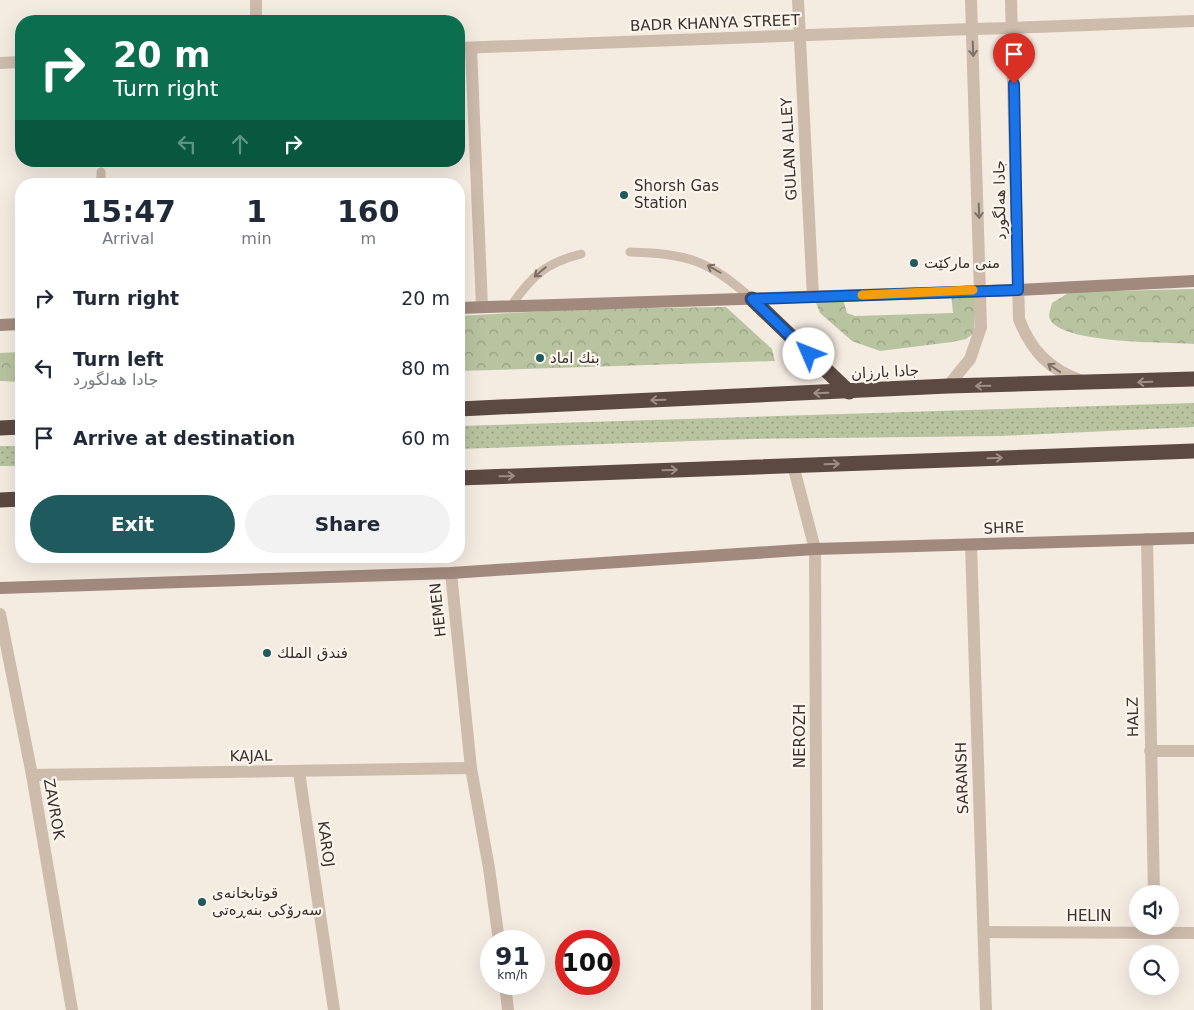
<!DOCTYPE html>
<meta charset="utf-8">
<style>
body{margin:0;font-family:"DejaVu Sans",Cairo,sans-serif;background:#f2f2f3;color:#1f2937;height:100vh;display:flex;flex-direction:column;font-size:19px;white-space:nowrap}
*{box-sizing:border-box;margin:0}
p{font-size:16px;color:#747a83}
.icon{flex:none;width:28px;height:28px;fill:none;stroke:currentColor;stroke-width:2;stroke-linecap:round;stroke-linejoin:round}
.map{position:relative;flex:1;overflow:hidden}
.panel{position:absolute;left:15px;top:178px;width:450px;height:385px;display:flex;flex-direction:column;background:#fff;border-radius:20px;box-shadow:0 5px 20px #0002}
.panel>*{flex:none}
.top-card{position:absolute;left:15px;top:15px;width:450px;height:152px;border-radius:20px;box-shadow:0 5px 20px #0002;background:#0b6e4f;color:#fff;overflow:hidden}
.tools{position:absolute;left:1129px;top:885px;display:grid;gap:10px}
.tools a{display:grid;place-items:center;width:50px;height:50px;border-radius:50%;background:#fff;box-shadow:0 5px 20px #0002;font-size:25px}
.speed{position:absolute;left:480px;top:930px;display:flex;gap:10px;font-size:25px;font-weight:700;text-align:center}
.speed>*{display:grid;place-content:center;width:65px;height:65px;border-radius:50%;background:#fff;box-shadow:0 5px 20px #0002;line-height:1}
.speed small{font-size:12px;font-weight:400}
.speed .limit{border:8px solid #d22;background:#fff;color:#111}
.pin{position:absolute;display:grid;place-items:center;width:42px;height:42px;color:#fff;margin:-51px -21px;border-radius:50% 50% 50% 0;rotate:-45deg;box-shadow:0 0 5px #0007}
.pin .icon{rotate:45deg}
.me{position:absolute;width:55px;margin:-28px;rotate:314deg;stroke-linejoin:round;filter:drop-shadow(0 0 4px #0008)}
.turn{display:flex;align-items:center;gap:18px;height:105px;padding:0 15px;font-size:22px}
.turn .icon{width:65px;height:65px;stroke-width:2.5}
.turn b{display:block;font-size:35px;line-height:42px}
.lanes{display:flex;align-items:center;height:48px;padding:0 15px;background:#0003;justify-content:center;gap:25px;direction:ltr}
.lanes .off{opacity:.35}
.eta{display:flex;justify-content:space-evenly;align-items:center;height:85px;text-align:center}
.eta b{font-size:30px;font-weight:800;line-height:35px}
.action{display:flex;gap:10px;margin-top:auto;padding:10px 15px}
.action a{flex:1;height:58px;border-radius:30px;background:#1f5a5e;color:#fff;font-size:20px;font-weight:800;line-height:58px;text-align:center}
.action a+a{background:#f2f2f3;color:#1f2937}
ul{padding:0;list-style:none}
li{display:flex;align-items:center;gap:15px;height:70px;padding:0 15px}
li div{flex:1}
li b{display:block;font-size:19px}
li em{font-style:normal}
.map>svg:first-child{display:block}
.grass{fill:url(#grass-dots)}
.park{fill:url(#park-crowns)}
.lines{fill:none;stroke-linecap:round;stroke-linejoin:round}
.service{stroke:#cdbbac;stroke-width:9}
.minor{stroke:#cdbbac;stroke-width:12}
.tertiary{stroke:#cdbbac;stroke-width:12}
.secondary{stroke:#a18a7d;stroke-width:12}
.motorway{stroke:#5c4a42;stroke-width:15}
.oneway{stroke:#7d6f65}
.oneway2{stroke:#9c8e87}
.route-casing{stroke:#114b97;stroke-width:12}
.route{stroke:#1a73e8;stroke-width:9}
.slow{stroke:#f59e0b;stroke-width:9}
.poi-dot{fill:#1f5a5e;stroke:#fbf5ee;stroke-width:2}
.labels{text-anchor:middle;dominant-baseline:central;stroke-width:4.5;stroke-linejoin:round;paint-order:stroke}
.street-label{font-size:15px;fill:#3b302b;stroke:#fbf5ee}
.poi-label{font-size:15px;fill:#3b302b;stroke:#fbf5ee;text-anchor:start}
</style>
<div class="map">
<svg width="1194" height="1010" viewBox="0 0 1194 1010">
<defs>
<pattern id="grass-dots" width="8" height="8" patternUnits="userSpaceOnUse" patternTransform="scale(1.25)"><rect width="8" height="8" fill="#b8c4a0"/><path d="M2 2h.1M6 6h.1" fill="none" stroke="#97a083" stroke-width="1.8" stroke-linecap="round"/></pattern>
<pattern id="park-crowns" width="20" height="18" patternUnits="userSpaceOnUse" patternTransform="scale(1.25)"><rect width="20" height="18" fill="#b8c4a0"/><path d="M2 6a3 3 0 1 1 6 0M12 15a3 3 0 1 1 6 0" fill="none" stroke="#97a083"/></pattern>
</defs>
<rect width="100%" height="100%" fill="#f4ebe1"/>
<!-- grass -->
<g class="grass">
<polygon points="1194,403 1194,427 1000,436 751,439 459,449 459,426"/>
<rect x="0" y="446" width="21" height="20"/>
</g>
<!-- park -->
<g class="park">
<path d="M1194,289V344C1165,342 1067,344 1051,321C1047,316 1051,308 1052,303L1070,292Z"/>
<polygon points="951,294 976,297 974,333 966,339 952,342 880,351 852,341 820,313 816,303 818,300 843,299 847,313 855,316 953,313"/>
<polygon points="726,307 772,349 775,361 459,371 459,316 583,309"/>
<polygon points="21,352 21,382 0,381 0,353"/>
</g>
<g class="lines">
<!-- service -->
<g class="service">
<polyline points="101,172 101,184"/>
<path d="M630,252C689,254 708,260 752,299"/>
<path d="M511,306C531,277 545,263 581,254"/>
</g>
<!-- minor -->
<g class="minor">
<polyline points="256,0 256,21"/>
<polyline points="798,0 813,297"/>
<polyline points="1012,28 1194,21"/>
<polyline points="459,48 972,29"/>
<polyline points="471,48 482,307"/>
<polyline points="0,63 21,62"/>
<polyline points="793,465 815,549 817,1010"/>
<polyline points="1147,539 1154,894"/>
<polyline points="971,545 986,1010"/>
<polyline points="451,573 471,768 489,868 499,941"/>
<polyline points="0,614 32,775 72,1010"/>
<polyline points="1150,751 1194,751"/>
<polyline points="299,772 334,1010"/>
<polyline points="32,775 471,768"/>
<polyline points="984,932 1194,933"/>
<polyline points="505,984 508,1010"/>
</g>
<!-- tertiary -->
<g class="tertiary">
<path d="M1011,0L1019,319C1031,351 1050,370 1082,381"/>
<polyline points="972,29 1012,28"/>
<polyline points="948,386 970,359 981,327 971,0"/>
</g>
<!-- secondary -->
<g class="secondary">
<polyline points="459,308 1018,290 1194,281"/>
<polyline points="0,325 21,324"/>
<polyline points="0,588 451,573 815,549 1194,538"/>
</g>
<!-- motorway -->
<g class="motorway">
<polyline points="752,299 849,392"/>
<polyline points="459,409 948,386 1194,379"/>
<polyline points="0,428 21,427"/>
<polyline points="459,478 1194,451"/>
<polyline points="0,500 21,499"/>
</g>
</g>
<!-- one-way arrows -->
<defs><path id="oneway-shaft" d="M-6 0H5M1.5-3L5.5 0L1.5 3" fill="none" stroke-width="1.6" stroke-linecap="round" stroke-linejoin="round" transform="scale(1.25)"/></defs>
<g class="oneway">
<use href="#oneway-shaft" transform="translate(973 49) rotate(88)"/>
<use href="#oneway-shaft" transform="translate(979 211) rotate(88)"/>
<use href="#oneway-shaft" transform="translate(714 269) rotate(-150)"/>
<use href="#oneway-shaft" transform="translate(540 272) rotate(140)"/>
<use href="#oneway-shaft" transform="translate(1054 368) rotate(-146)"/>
</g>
<g class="oneway2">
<use href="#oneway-shaft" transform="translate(1145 382) rotate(178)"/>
<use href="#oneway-shaft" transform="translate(983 386) rotate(179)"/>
<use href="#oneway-shaft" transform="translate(821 393) rotate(178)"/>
<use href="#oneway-shaft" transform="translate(658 400) rotate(178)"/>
<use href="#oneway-shaft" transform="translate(995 458) rotate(-2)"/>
<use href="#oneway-shaft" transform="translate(832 464) rotate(-2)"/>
<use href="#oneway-shaft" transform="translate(670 470) rotate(-2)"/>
<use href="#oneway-shaft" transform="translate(507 476) rotate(-2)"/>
</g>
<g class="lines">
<!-- route casing -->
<g class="route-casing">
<polyline id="route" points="809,354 752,299 1018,290 1014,84"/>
</g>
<!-- route -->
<use href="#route" class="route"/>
<!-- slow -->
<polyline class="slow" points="862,295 973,290"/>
</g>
<!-- markers -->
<g class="poi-dot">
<circle cx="624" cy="195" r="5"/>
<circle cx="914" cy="263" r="5"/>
<circle cx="540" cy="358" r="5"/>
<circle cx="267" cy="653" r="5"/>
<circle cx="202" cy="902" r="5"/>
</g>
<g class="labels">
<!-- street labels -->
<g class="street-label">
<text transform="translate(715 23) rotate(-2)">BADR KHANYA STREET</text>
<text transform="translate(789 149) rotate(-93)">GULAN ALLEY</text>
<text transform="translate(1000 200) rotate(-91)">جادا هەلگورد</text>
<text transform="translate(885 372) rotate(-3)">جادا بارزان</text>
<text transform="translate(1004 528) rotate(-2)">SHRE</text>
<text transform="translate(438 610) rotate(-96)">HEMEN</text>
<text transform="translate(1133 717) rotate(-91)">HALZ</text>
<text transform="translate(800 736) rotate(-90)">NEROZH</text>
<text transform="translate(251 756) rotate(-1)">KAJAL</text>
<text transform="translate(962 778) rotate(-92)">SARANSH</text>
<text transform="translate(54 809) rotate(80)">ZAVROK</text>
<text transform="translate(326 844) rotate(82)">KAROJ</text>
<text x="1089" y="916">HELIN</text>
</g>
<!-- poi labels -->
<g class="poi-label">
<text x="634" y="186">Shorsh Gas<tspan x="634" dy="17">Station</tspan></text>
<text x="924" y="263">منی مارکێت</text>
<text x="550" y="358">بنك اماد</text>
<text x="277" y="653">فندق الملك</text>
<text x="212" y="893">قوتابخانەی<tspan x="212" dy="17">سەرۆکی بنەڕەتی</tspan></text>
</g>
</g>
</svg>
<div class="tools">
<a><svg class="icon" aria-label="sound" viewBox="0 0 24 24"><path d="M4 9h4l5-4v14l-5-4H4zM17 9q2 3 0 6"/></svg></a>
<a><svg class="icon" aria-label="search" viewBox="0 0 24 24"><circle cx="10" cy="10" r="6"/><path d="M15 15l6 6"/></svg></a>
</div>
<div class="speed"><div>91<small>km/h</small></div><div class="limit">100</div></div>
<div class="pin" style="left:1014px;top:84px;background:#d93025"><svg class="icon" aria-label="arrive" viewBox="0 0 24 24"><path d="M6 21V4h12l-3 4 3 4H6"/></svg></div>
<svg class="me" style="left:809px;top:354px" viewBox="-20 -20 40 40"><circle r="19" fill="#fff"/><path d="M0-13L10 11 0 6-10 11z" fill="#1a73e8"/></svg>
<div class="top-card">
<div class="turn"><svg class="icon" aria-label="right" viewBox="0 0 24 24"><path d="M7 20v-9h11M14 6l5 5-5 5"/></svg><div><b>20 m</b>Turn right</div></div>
<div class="lanes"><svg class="icon off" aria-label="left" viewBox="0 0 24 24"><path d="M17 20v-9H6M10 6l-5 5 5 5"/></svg><svg class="icon off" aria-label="ahead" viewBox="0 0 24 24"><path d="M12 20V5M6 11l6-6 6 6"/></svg><svg class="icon" aria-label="right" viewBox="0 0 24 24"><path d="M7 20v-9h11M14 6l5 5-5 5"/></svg></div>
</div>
<section class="panel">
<div class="eta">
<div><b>15:47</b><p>Arrival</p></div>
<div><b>1</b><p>min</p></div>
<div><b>160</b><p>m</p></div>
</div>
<ul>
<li><svg class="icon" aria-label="right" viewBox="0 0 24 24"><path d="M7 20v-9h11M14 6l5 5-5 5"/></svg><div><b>Turn right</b></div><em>20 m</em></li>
<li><svg class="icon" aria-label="left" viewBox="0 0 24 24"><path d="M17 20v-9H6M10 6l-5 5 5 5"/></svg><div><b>Turn left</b><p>جادا هەلگورد</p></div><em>80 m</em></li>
<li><svg class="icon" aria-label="arrive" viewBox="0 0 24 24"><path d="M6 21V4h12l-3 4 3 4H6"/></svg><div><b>Arrive at destination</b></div><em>60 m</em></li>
</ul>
<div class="action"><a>Exit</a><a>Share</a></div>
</section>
</div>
